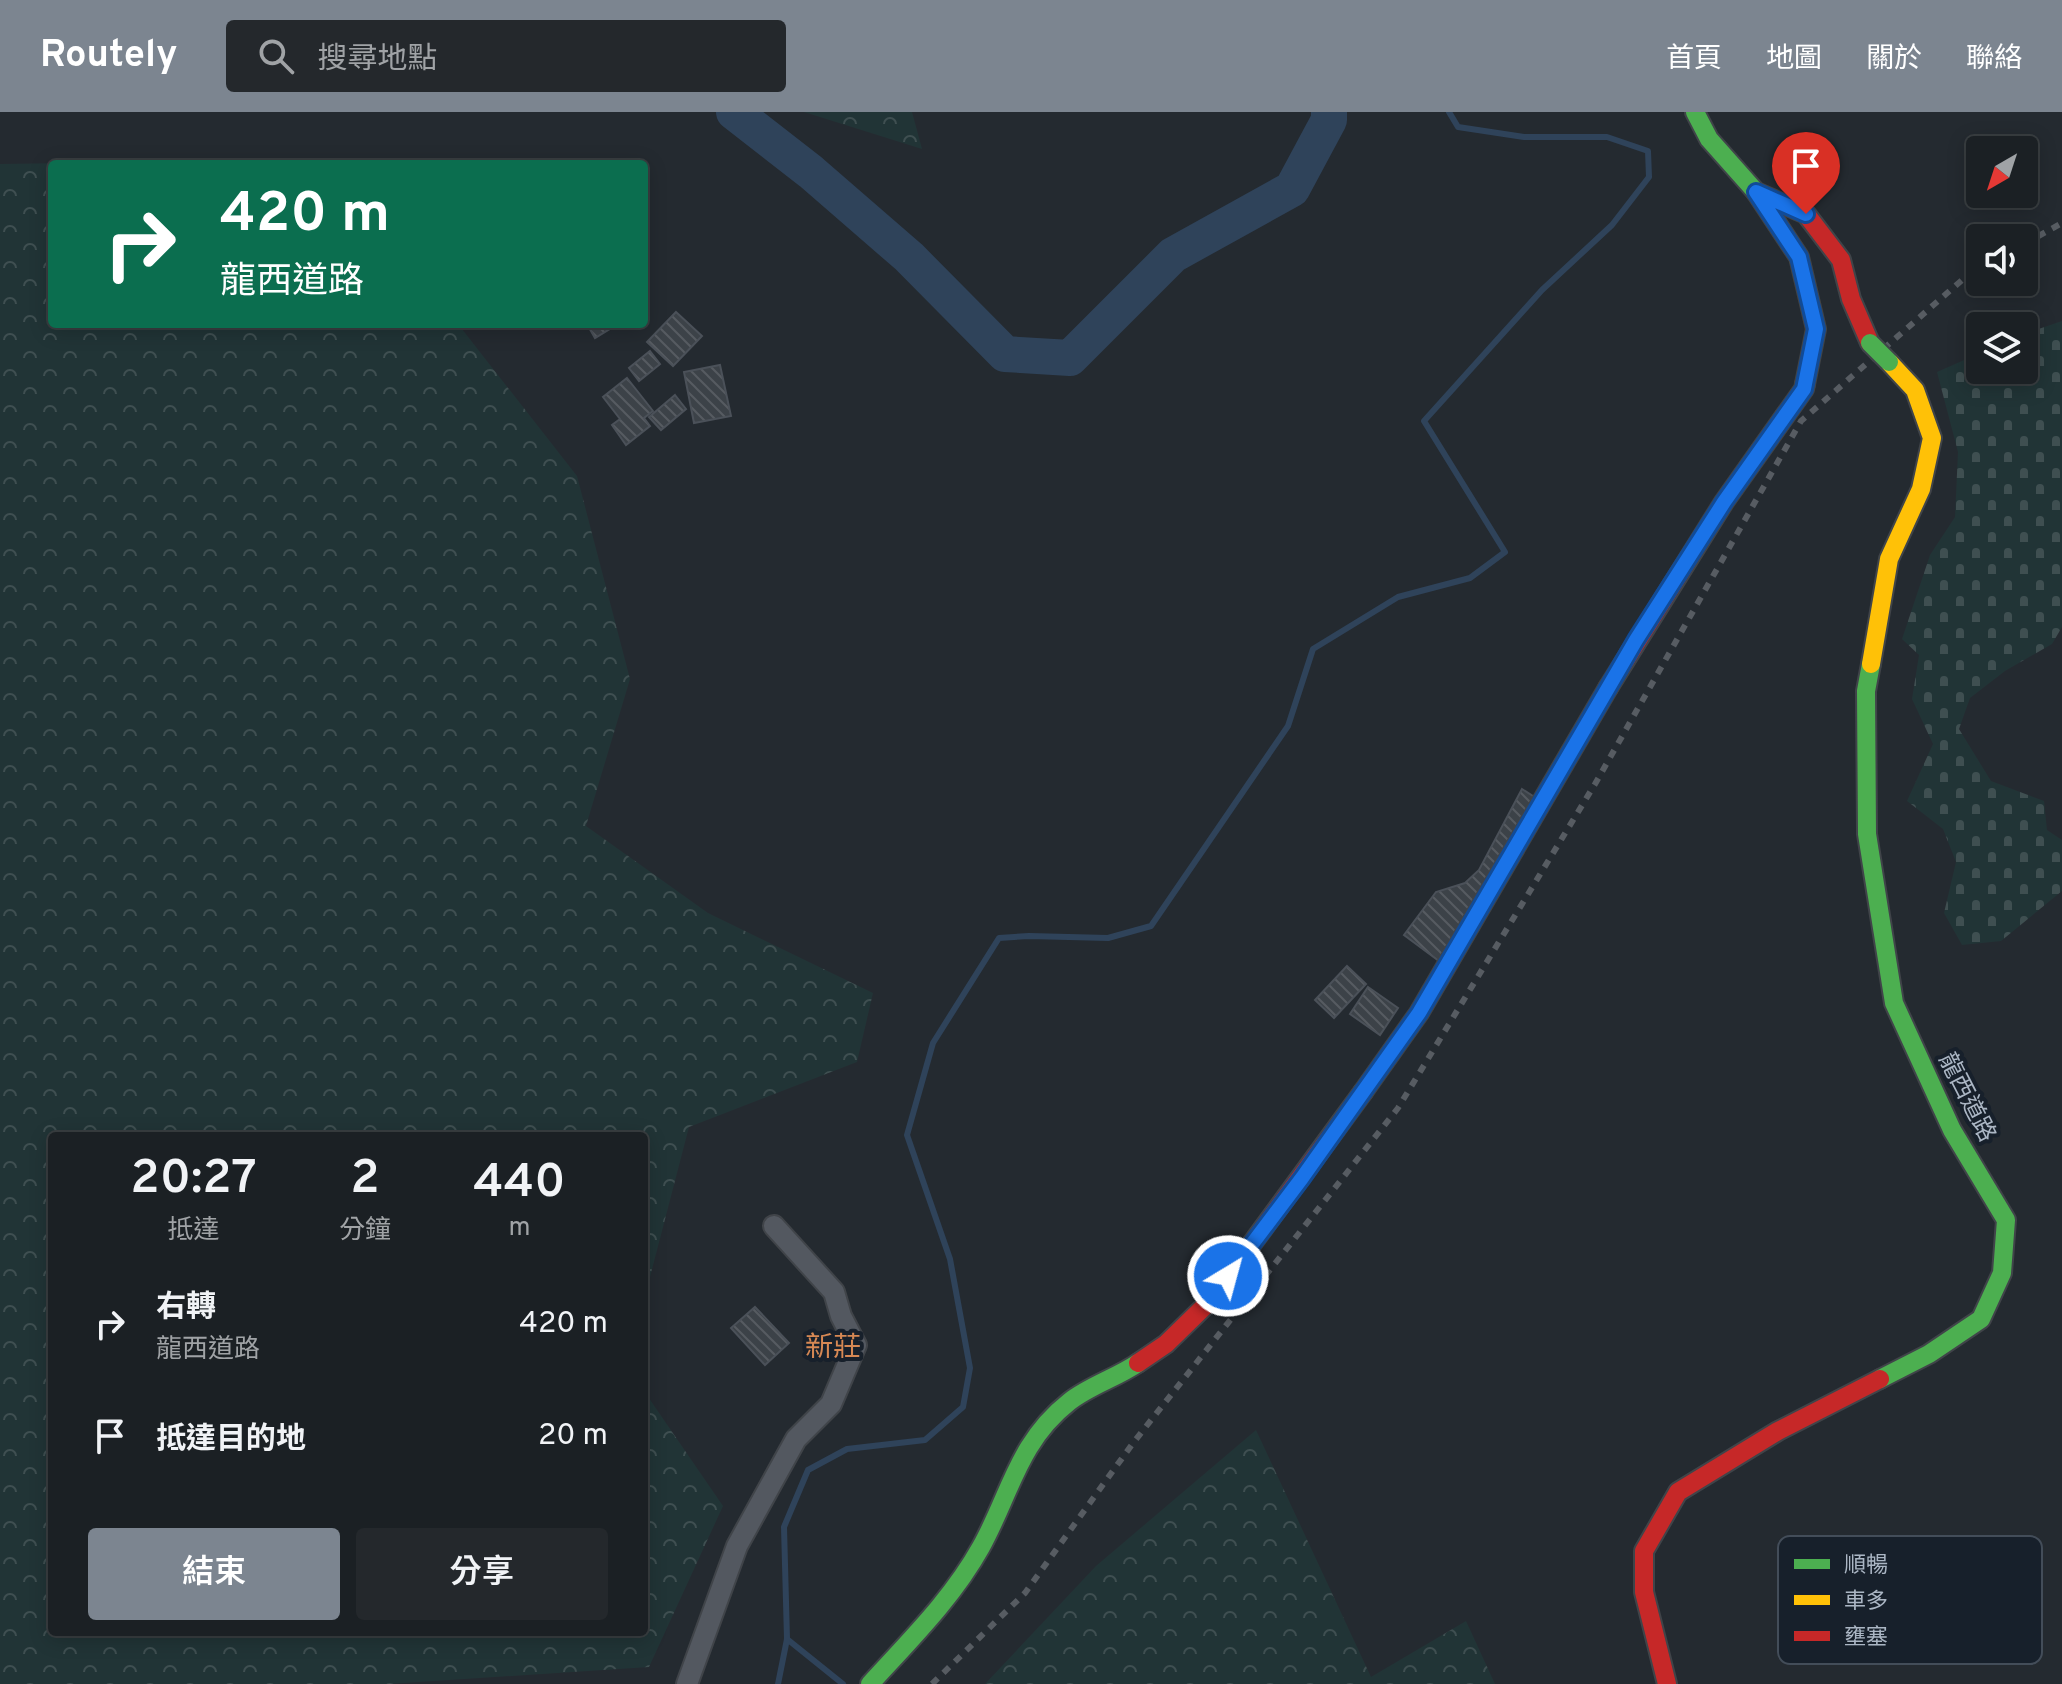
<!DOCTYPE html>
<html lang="zh-TW">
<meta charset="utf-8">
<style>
body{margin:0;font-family:Overpass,"Noto Sans TC",sans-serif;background:#24282c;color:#f1f3f6;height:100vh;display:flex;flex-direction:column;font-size:30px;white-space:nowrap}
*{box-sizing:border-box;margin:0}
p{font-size:26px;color:#a0a3a6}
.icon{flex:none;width:44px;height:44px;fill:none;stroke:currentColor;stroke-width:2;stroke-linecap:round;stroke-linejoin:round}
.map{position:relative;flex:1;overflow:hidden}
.sheet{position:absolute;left:48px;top:1020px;width:600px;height:504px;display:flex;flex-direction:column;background:#1b2024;border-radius:8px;box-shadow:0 4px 20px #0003,0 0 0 2px #393e41}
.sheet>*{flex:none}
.top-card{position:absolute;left:48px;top:48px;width:600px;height:168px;border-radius:8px;box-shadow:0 4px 20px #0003,0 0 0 2px #393e41;background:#0b6e4f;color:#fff;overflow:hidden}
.needle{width:52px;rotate:219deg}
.tools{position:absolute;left:1966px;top:24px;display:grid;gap:16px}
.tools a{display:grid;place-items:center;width:72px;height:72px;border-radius:8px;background:#1b2024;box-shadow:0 4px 20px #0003,0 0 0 2px #393e41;font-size:40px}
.pin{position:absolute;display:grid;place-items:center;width:68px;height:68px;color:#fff;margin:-82px -34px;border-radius:50% 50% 50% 0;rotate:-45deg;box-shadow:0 0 8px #0007}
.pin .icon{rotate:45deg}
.me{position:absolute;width:88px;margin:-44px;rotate:37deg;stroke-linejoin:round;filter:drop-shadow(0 0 6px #0008)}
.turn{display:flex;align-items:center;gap:28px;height:168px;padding:0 40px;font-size:36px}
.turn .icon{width:104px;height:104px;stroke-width:2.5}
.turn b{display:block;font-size:56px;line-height:68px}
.eta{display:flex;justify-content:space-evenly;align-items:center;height:136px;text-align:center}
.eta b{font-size:48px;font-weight:600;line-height:56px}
.action{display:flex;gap:16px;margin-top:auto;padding:16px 40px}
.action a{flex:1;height:92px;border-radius:8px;background:#7c8590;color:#fff;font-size:32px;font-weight:600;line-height:92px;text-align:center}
.action a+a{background:#24282c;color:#f1f3f6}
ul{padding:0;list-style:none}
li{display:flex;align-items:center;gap:24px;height:112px;padding:0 40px}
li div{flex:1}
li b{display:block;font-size:30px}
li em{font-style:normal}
header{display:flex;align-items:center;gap:48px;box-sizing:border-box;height:112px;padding:0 40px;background:#7c8590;color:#fff}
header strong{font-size:38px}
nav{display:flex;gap:44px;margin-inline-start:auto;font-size:28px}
.search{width:560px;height:72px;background:#24282c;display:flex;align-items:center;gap:20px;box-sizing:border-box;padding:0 28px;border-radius:8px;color:#a0a3a6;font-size:30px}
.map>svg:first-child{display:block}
.forest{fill:url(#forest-crowns)}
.cemetery{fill:url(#cemetery-stones)}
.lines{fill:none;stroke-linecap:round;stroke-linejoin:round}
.stream{stroke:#2f435a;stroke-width:6}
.river{stroke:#2f435a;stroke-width:36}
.building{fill:url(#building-back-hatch);stroke:#4b5159;stroke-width:2}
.street-casing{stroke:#404449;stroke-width:24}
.fast-casing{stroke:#404449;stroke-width:22}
.slow-casing{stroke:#404449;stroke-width:22}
.jam-casing{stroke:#404449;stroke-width:22}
.street{stroke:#535860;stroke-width:20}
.fast{stroke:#4caf50;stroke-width:18}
.slow{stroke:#ffc107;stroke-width:18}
.jam{stroke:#c62828;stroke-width:18}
.rail{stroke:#575c62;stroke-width:6;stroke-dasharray:8 8;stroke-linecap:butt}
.fast-bridge-casing{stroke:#404449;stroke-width:22;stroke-linecap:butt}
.fast-bridge{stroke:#4caf50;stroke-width:18}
.route-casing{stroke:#114b97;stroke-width:20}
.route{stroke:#1a73e8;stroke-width:14}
.labels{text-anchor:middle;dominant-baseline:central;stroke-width:8;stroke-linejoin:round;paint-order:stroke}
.street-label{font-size:24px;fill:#abb6c4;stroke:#17202b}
.quarter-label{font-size:28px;fill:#d68854;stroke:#17202b}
.key{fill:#17202b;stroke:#434d59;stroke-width:2}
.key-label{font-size:22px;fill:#abb6c4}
</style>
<header>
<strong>Routely</strong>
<div class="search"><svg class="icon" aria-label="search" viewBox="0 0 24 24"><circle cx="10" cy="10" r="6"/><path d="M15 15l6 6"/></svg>搜尋地點</div>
<nav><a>首頁</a><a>地圖</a><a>關於</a><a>聯絡</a></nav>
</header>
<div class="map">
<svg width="2062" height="1572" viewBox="0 0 2062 1572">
<defs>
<pattern id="forest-crowns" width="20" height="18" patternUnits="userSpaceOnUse" patternTransform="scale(2)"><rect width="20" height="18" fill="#213436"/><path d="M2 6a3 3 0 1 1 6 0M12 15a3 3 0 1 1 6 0" fill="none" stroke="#3f4f51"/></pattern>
<pattern id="cemetery-stones" width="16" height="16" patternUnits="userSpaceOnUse" patternTransform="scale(2)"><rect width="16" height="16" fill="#213436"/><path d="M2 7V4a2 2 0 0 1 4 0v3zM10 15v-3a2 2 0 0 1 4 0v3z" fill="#3f4f51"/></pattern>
<pattern id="building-back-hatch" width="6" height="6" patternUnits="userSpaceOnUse" patternTransform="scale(2)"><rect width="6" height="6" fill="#3c4248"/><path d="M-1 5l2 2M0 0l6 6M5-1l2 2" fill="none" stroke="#565b61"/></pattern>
</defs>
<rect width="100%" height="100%" fill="#242a30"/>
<!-- forest -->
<g class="forest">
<polygon points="804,0 912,0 922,37"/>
<polygon points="140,50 144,52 52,52 52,212 458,212 577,364 630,567 586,714 708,801 873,881 857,950 689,1015 644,1188 644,1024 52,1024 52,1520 644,1520 644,1279 723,1394 649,1555 388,1572 0,1572 0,52"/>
<polygon points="1256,1318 1371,1565 1466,1509 1495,1572 985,1572 1096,1454"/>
</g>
<!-- cemetery -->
<polygon class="cemetery" points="2062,209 2062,515 2052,532 2005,559 1970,586 1959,617 1991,669 2044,689 2047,718 2062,728 2062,779 2001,829 1962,833 1944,801 1956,750 1943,717 1907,689 1933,632 1912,587 1919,543 1902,527 1930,443 1955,405 1958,340 1937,260 1980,241 1980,258 2024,258 2024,222"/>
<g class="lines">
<!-- stream -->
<g class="stream">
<polyline points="787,1527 843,1572"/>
<polyline points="778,1572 787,1527 784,1415 808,1358 847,1337 925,1328 963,1295 970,1256 950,1147 907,1023 933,931 999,826 1029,824 1108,826 1151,814 1288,614 1313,537 1398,485 1470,466 1505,440 1424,309 1542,178 1612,113 1649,65 1648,39 1607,25 1524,25 1458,15 1449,0"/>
</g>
<!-- river -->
<polyline class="river" points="734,0 811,60 909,145 1005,242 1070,246 1173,143 1292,77 1329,8 1329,0"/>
</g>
<!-- building -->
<g class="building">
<polygon points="676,200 702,224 673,254 647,230"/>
<polygon points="587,212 618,212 595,226"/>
<polygon points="650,239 660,252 639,269 629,256"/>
<polygon points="720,253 731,304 694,311 684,260"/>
<polygon points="627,266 653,299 644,306 650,314 626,333 612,313 620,307 603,285"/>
<polygon points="675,283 686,297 661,318 649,305"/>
<polygon points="1522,677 1536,686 1439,849 1404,823 1436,780 1465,771 1479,758"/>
<polygon points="1347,854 1366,872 1334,906 1315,888"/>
<polygon points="1368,875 1398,896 1380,923 1350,902"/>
<polygon points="755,1195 789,1231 765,1253 731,1216"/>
</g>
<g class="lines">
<!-- street casing -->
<g class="street-casing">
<polyline id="street" points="687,1572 737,1434 796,1327 831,1292 856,1233 841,1204 834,1180 774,1114"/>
</g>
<!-- fast casing -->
<g class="fast-casing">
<g id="fast">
<polyline points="1695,0 1709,27 1756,80 1799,145 1816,217 1805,272"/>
<polyline points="1871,552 1866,579 1867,722 1894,891 1952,1018 2006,1108 2002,1161 1981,1207 1929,1242 1880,1267"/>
<path d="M870,1572C910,1528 952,1487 981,1435C1010,1383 1018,1330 1069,1290C1089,1274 1116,1266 1138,1251"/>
</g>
</g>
<!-- slow casing -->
<g class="slow-casing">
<g id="slow">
<polyline points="1871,552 1889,447 1921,377 1932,326 1915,278 1889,250"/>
<polyline points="1363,980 1419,901 1608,576"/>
</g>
</g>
<!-- jam casing -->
<g class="jam-casing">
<g id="jam">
<polyline points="1756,80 1806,102 1841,148 1851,187 1870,231"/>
<polyline points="1608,576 1724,390 1804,277 1805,272"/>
<polyline points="1138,1251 1166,1232 1210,1189 1363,980"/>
<polyline points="1667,1572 1644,1480 1644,1439 1678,1380 1778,1319 1880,1267"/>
</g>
</g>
<!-- street -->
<use href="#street" class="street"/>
<!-- fast -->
<use href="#fast" class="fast"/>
<!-- slow -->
<use href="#slow" class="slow"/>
<!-- jam -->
<use href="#jam" class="jam"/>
<!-- rail -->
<g class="rail">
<polyline points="2024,132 2062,111"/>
<polyline points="932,1572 1025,1481 1133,1331 1398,996 1595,672 1801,309 1969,162 1980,156"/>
</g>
<!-- fast-bridge casing -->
<g class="fast-bridge-casing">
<polyline id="fast-bridge" points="1870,231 1889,250"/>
</g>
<!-- fast-bridge -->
<use href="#fast-bridge" class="fast-bridge"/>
</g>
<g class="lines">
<!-- route casing -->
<g class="route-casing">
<polyline id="route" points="1228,1164 1302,1066 1419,901 1636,528 1724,390 1804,277 1816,217 1799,145 1756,80 1806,102"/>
</g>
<!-- route -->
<use href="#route" class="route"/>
</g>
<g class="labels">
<!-- street labels -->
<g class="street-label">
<text transform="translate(1966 986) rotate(63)">龍西道路</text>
</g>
<!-- quarter labels -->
<g class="quarter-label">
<text x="833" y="1237">新莊</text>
</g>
</g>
<!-- legend -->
<rect x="1778" y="1424" width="264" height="128" rx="12" class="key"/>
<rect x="1794" y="1447" width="36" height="10" fill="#4caf50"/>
<rect x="1794" y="1483" width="36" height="10" fill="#ffc107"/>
<rect x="1794" y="1519" width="36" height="10" fill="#c62828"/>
<g class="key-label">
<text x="1844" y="1460">順暢</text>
<text x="1844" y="1496">車多</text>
<text x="1844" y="1532">壅塞</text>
</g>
</svg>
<div class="tools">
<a><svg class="needle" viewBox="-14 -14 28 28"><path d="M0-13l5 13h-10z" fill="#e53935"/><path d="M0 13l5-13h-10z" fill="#a0a3a6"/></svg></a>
<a><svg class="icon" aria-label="sound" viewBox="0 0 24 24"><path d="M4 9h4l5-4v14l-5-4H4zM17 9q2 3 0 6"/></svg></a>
<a><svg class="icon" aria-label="layers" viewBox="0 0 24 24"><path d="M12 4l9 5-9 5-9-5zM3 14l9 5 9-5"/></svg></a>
</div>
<div class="pin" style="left:1806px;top:102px;background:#d93025"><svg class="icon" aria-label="arrive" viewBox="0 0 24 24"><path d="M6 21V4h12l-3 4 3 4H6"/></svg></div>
<svg class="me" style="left:1228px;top:1164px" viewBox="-20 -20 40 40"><circle r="17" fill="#1a73e8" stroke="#fff" stroke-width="3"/><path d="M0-11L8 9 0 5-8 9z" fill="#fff"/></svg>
<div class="top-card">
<div class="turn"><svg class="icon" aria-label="right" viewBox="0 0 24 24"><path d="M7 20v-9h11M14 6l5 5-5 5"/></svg><div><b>420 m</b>龍西道路</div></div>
</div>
<section class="sheet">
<div class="eta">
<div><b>20:27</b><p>抵達</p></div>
<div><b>2</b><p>分鐘</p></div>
<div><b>440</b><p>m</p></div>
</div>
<ul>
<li><svg class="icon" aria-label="right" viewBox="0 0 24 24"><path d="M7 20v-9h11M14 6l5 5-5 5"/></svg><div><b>右轉</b><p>龍西道路</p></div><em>420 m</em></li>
<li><svg class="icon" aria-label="arrive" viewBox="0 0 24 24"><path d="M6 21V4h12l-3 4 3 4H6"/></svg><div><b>抵達目的地</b></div><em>20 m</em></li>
</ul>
<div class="action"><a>結束</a><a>分享</a></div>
</section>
</div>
